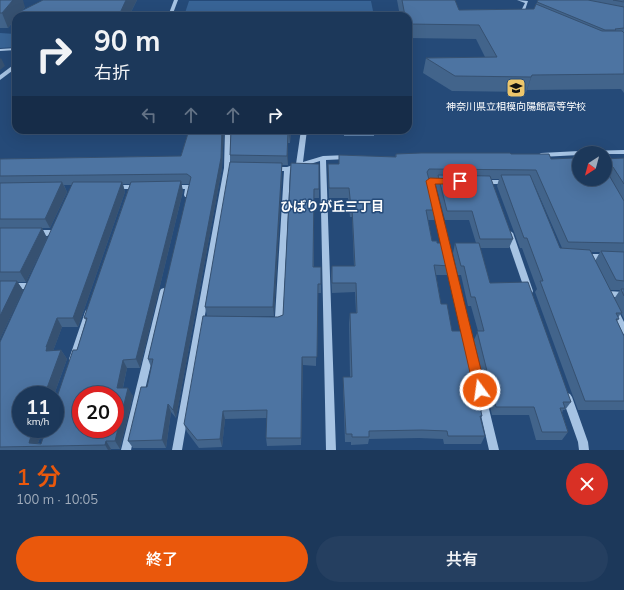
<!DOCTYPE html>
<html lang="ja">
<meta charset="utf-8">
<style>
body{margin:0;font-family:Mulish,"Noto Sans JP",sans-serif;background:#253f60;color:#f1f3f6;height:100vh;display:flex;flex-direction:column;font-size:15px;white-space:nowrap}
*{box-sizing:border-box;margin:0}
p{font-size:13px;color:#a0acbb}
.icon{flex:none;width:22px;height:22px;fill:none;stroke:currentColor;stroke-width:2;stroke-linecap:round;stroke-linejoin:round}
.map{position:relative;height:450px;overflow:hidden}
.drawer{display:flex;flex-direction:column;background:#1c385a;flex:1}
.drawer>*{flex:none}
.guide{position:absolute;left:12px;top:12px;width:400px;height:122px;border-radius:12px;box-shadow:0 4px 16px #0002,0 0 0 1px #3a5270;background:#1c385a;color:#f1f3f6;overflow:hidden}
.needle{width:26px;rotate:216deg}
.fabs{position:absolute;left:572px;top:146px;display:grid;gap:8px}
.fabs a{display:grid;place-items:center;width:40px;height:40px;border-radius:50%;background:#1c385a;box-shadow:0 4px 16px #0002,0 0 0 1px #3a5270;font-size:20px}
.speed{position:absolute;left:12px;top:386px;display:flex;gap:8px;font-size:20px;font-weight:700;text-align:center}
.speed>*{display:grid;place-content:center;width:52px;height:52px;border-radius:50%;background:#1c385a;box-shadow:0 4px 16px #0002,0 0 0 1px #3a5270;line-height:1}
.speed small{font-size:10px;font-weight:400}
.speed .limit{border:6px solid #d22;background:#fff;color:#111}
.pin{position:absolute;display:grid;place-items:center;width:34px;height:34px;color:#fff;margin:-17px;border-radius:8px;box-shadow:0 2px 6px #0006}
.me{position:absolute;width:44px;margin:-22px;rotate:346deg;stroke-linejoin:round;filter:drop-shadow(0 0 3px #0008)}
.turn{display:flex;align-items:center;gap:14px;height:84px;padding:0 16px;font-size:18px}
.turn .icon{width:52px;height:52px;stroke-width:2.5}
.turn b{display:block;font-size:28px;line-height:34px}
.lanes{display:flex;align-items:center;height:38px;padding:0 16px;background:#0003;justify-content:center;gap:20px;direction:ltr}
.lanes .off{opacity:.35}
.round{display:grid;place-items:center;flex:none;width:42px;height:42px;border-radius:21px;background:#253f60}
.overview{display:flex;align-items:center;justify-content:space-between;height:68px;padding:0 16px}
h1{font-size:24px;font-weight:600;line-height:30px;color:#ea580c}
.cta{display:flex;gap:8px;margin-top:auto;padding:8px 16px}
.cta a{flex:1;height:46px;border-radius:24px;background:#ea580c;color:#fff;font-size:16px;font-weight:600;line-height:46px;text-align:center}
.cta a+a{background:#253f60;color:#f1f3f6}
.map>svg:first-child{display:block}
.green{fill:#386496}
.water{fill:#526e90;stroke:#9bbee4}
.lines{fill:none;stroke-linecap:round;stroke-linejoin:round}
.minor{fill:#a6c3e3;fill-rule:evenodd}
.wall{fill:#42648b;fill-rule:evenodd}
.shaded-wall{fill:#365171}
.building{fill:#4d74a2;stroke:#365171;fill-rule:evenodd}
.route{fill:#ea580c;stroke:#983908}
.labels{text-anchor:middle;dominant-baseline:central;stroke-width:3;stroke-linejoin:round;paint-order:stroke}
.far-poi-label{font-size:10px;fill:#fff;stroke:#254a78}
.neighbourhood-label{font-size:13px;font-weight:bold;fill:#fff;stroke:#254a78}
</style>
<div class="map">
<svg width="624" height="450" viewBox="0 0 624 450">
<rect width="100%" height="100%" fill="#254a78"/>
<!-- green -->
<g class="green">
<polygon points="189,1 371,1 374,16 184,16"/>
<polygon points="0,33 15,34 16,47 0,48"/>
</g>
<!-- water -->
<polygon class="water" points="343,130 373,130 374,135 344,135"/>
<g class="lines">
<!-- minor -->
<g class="minor">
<polygon points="174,0 178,0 172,16 168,16"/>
<polygon points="517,0 528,1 525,10 532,13 532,15 528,15 521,12 521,11 525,3"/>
<polygon points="16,48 16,50 0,51 0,49"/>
<polygon points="16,63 16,68 0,80 0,75"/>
<polygon points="225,130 231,130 230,168 182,450 172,450 224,168"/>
<polygon points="301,130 307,130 303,162 323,156 347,155 350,157 347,159 326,160 336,450 326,450 320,161 290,170 283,321 282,323 279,324 272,322 271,320 272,318 275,317 284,171 273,171 270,169 273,167 287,167 296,164"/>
<polygon points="624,150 624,154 605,154 605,153 584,153 587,151"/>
<polygon points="579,151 582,153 579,153 579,155 541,157 538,155 541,153"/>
<polygon points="428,179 446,179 449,181 446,183 434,183 499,450 489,450 427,181"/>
<polygon points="480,180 508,180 511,182 508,184 480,184 479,182"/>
<polygon points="113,185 138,185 141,187 138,189 113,189 112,187"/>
<polygon points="170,185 191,185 192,187 189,197 185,197 184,195 185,189 172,189 169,187"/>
<path d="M35,230H53L57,233C52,237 36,237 31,233Z"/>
<polygon points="509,230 513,233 533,291 532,293 529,294 526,293 525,291 505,233"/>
<polygon points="584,254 624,254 624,260 584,260 581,259 580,257 581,255"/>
<polygon points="0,283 31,283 34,284 35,286 34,288 31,289 0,289"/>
<polygon points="164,288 167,289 168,291 131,450 121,450 160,291 161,289"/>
<polygon points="607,291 624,292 624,298 604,296 603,294 604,292"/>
<polygon points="89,309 92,310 93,312 77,359 76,362 73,363 70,362 69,359 85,312 86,310"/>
<polygon points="615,309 618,310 624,322 624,334 621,333 611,312 612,310"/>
<polygon points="567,393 570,394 572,397 588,442 589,450 579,450 578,442 562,397 564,394"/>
</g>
</g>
<!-- wall -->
<g class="wall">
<polygon points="0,0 25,7 22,11 137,0 129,16 18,16 8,28 0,28"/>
<polygon points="397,0 455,0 459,10 534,9 538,0 624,0 624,93 621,89 527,90 526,92 452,91 423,73 426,58 485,57 476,39 408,38 408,16 400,16"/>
<path d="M189,130H224L222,168L176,418L171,412L166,448H133L128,441L147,387L151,367L148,359L190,184H181L183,191L140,368H127L123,388L133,396L120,449H111L110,450H0V342L72,185H64L67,192L50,228H42L47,238L26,282H17L23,290L0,339V159L181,156ZM123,184H130L84,318L86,320L77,350L41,444L38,443L43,429H21V395H54L67,359L61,350L53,351L62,327H78L125,192Z"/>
<polygon points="231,130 291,130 290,143 288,143 288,165 282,165 282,172 274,316 207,316 205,307 231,162 230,155"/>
<path d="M396,154H511L551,159L575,160L624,158V319L621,313L618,318L619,319L617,321L624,336V410H578L535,292L537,289L522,248H520L497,186L499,179H491L513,239L509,248H480L490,283L571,402L565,410H563L562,413L568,432L562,440H536L529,415H492L474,340L478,331L471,306H468L461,275H458L453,253L455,243H476L469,220H445L436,185L437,178H429L437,210L434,220H428L432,241L437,243L450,266L447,275H436L441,304L484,407L481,412L482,416L481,418L485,436L481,444H444L443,439L419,438L369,439L368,444L351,445V442H345L343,386V377H350L349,323L350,313H356L355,292L332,293L331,276L332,266H354L352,217H350L348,198H329L328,164H339V155L395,157ZM532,179L562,248H560ZM591,252H600L595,261L610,290H620L614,299Z"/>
<polygon points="291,163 319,189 319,198 314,198 314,267 321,284 321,293 317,293 316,366 303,365 301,445 267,446 266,438 267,418 225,419 222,447 199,448 187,432 184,424 278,317 283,315"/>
</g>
<!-- shaded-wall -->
<g class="shaded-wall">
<polygon points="13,0 23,0 25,7 20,13 17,13 18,16 16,16 16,18 8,28 2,13"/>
<polygon points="126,0 137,0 129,16 120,16 120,13"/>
<polygon points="1,58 5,66 0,70 0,59"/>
<polygon points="532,75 527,90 526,92 531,77"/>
<polygon points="222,130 224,130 222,168 176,418 173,410"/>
<polygon points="290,130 291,130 290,143 289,133"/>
<polygon points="288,133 288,165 287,156"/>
<polygon points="282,163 282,172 274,316 273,307"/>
<polygon points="181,181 183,191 140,368 136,359"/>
<polygon points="62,182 67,192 50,228 45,219"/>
<polygon points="122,182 125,192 78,327 73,318"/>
<polygon points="42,228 47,238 26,282 20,272"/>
<polygon points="17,281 23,290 0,339 0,316"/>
<polygon points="57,318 62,327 52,354 46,351 46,347"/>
<polygon points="61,350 67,359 54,395 47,395 47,388"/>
<polygon points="302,357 303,365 301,445 301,438"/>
<polygon points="123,360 127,368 121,396 117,388"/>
<polygon points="128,388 133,396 120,449 115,441"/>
<polygon points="168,404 171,412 166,448 162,440"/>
<polygon points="223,411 225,419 222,447 220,439"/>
<polygon points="33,429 43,429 37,446 29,443"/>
<polygon points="106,441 111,449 110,450 108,450 105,445"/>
</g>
<!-- building -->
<g class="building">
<polygon points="0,0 13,0 2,13 0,13"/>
<polygon points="43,0 126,0 120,13 17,13"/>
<polygon points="402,0 455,0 459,10 534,9 536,4 602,31 622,31 624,33 624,74 532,75 531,77 455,76 426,58 497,57 479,25 408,24 408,16 405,16"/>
<polygon points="538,0 588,0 624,7 624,28 615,29 616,30 605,30 537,2"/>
<polygon points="613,0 624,0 624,2"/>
<polygon points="189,130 222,130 221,158 173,410 168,404 162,440 128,441 141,387 147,387 153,359 148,359 191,177 187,174 0,176 0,159 181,156"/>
<polygon points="231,130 290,130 289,133 288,133 287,156 230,155"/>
<polygon points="421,153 510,153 511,154 549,154 551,159 574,158 575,160 579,160 579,179 605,179 605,159 624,158 624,184 613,167 609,166 606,170 624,201 624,243 568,242 536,170 429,169 427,172 437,210 426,210 432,241 437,241 437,243 445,243 450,266 434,265 441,304 447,304 452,331 465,331 484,407 480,407 482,416 480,416 485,436 448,436 447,431 422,430 369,431 369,437 352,437 352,434 346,434 343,377 352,377 350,313 357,313 356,283 332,283 332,266 355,266 352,208 351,208 349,188 329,188 328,164 339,164 339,155 396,157 396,154"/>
<polygon points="230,162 282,163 273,307 205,307"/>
<polygon points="291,163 319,164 319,189 314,189 313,267 321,267 321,284 318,284 317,357 302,357 301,438 266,438 267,410 223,411 220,439 197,440 184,424 203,316 278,317 283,315"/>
<polygon points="438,175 490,176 513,239 480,239 472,211 447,211"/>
<polygon points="501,175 530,175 560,248 590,250 622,313 616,313 619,319 616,319 624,336 624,401 585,401 540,281 543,281 527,238 524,238"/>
<path d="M181,181L136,359L123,360L117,388H128L115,441H106L105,445L0,447V342L73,182H122L73,318H57L46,347H47L46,351L61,350L47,388V395H21V429H33L29,443L41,444L46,429H55V403L73,350H77L87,318H84L131,182ZM81,395H115V429H81Z"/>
<polygon points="62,182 45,219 0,219 0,183"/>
<polygon points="0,228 42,228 20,272 0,272"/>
<polygon points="455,243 479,243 490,283 528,282 571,402 563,402 565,408 560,408 568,432 542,432 534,407 496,407 477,331 484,331 475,297 471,297 464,266 461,266"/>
<polygon points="601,251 624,252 624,281 616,280"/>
<polygon points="0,281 17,281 0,316"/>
<polygon points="621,289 624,289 624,296"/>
</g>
<!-- route -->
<polygon class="route" points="430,178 460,179 465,181 460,184 435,184 486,390 484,394 480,396 476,394 474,390 426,181"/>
<!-- icons -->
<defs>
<g id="school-square" transform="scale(1)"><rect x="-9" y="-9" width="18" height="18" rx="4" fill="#edc66b" stroke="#254a78"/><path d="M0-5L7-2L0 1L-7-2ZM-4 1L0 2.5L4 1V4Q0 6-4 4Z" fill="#111"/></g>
</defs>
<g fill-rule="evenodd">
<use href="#school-square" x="516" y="88"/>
</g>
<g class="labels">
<!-- far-poi labels -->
<g class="far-poi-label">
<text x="516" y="106">神奈川県立相模向陽館高等学校</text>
</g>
<!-- neighbourhood labels -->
<g class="neighbourhood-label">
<text x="332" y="206">ひばりが丘三丁目</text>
</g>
</g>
</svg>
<div class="fabs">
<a><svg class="needle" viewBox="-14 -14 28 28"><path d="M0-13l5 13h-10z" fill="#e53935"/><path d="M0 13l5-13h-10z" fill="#a0acbb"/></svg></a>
</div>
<div class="speed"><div>11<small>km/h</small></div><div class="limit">20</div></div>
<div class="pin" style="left:460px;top:181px;background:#d93025"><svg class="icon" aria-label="arrive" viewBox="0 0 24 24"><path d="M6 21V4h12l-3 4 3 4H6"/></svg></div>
<svg class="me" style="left:480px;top:390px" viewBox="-20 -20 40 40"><circle r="17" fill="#ea580c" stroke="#fff" stroke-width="3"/><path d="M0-11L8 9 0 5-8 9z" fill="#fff"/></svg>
<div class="guide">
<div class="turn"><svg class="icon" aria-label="right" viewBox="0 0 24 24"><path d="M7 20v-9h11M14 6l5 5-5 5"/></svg><div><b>90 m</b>右折</div></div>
<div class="lanes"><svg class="icon off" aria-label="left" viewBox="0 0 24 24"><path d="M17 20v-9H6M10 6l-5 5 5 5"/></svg><svg class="icon off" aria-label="ahead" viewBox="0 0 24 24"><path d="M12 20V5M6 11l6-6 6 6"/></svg><svg class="icon off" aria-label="ahead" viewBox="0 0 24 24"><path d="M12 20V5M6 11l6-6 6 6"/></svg><svg class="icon" aria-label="right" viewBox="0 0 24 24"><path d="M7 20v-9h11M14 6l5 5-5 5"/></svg></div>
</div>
</div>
<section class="drawer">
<div class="overview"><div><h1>1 分</h1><p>100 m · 10:05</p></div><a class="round" style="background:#d93025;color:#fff"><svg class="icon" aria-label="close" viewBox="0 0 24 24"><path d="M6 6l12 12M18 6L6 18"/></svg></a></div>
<div class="cta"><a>終了</a><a>共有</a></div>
</section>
